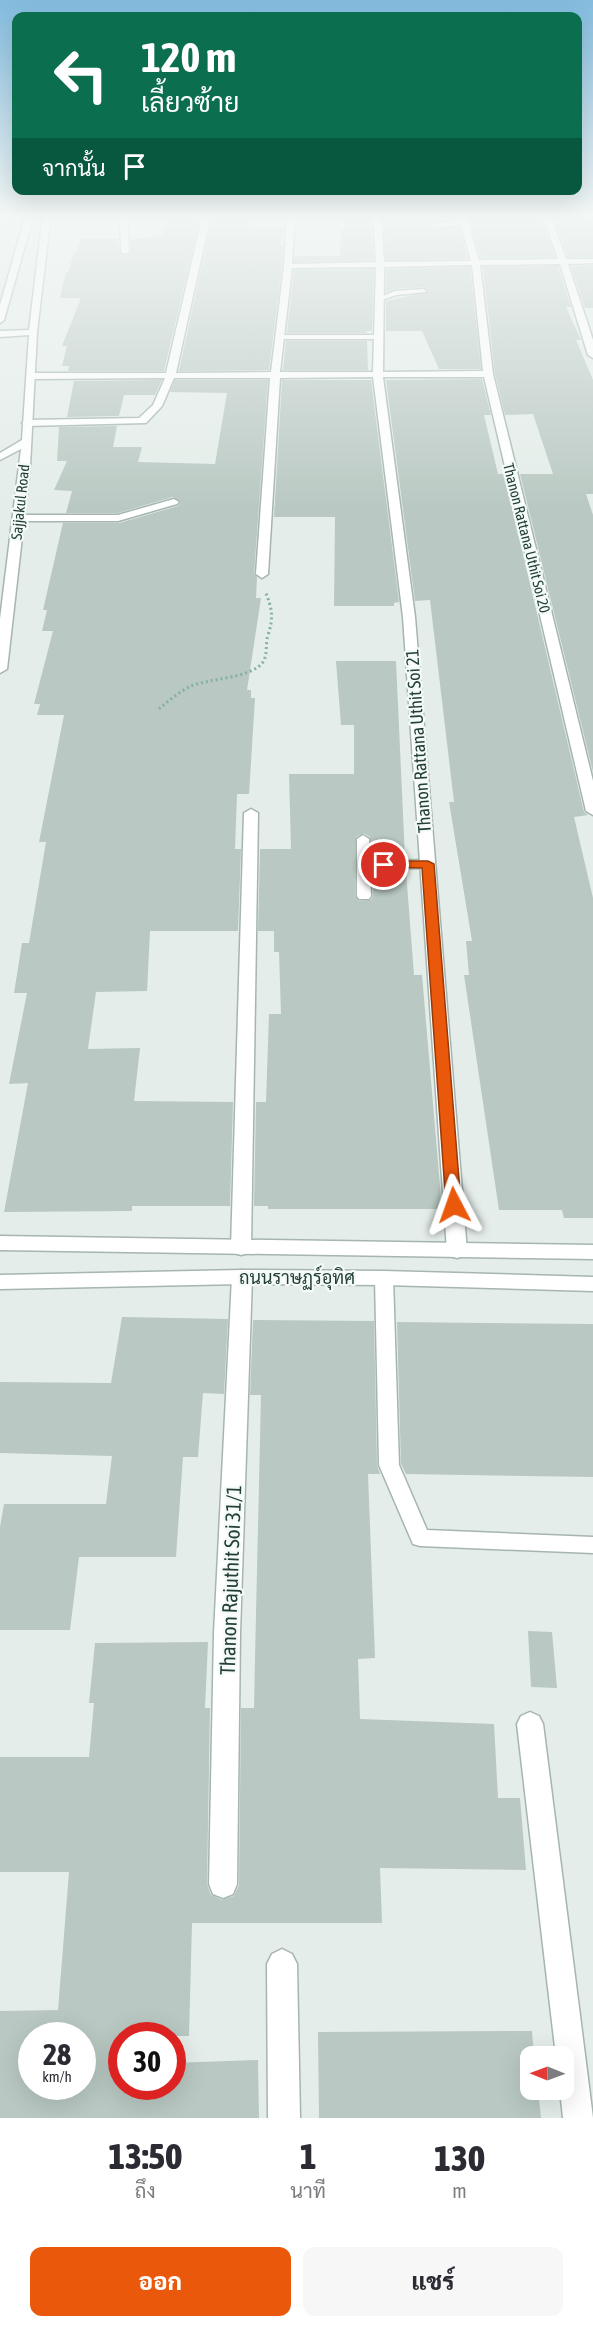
<!DOCTYPE html>
<html lang="th">
<meta charset="utf-8">
<style>
body{margin:0;font-family:"Asap Condensed",Sarabun,sans-serif;background:#f7f7f7;color:#2b2b33;height:100vh;display:flex;flex-direction:column;font-size:22px;white-space:nowrap}
*{box-sizing:border-box;margin:0}
p{font-size:20px;color:#7c7c81}
.icon{flex:none;width:33px;height:33px;fill:none;stroke:currentColor;stroke-width:2;stroke-linecap:round;stroke-linejoin:round}
.map{position:relative;height:2118px;overflow:hidden}
.sheet{display:flex;flex-direction:column;background:#fff;flex:1}
.sheet>*{flex:none}
.guide{position:absolute;left:12px;top:12px;width:570px;height:183px;border-radius:12px;box-shadow:0 6px 24px #0002;background:#0b6e4f;color:#fff;overflow:hidden}
.needle{width:39px;rotate:271deg}
.buttons{position:absolute;left:520px;top:2046px;display:grid;gap:12px}
.buttons a{display:grid;place-items:center;width:54px;height:54px;border-radius:12px;background:#fff;box-shadow:0 6px 24px #0002;font-size:30px}
.speed{position:absolute;left:18px;top:2022px;display:flex;gap:12px;font-size:30px;font-weight:700;text-align:center}
.speed>*{display:grid;place-content:center;width:78px;height:78px;border-radius:50%;background:#fff;box-shadow:0 6px 24px #0002;line-height:1}
.speed small{font-size:15px;font-weight:400}
.speed .limit{border:9px solid #d22;background:#fff;color:#111}
.pin{position:absolute;display:grid;place-items:center;width:51px;height:51px;color:#fff;margin:-26px;border:3px solid #fff;border-radius:50%;box-shadow:0 2px 6px #0007}
.me{position:absolute;width:66px;margin:-33px;rotate:356deg;stroke-linejoin:round;filter:drop-shadow(0 0 4px #0008)}
.turn{display:flex;align-items:center;gap:21px;height:126px;padding:0 30px;font-size:27px}
.turn .icon{width:78px;height:78px;stroke-width:2.5}
.turn b{display:block;font-size:42px;line-height:51px}
.then{display:flex;align-items:center;height:57px;padding:0 30px;background:#0003;gap:12px;font-size:22px}
.eta{display:flex;justify-content:space-evenly;align-items:center;height:102px;text-align:center}
.eta b{font-size:36px;font-weight:800;line-height:42px}
.cta{display:flex;gap:12px;margin-top:auto;padding:12px 30px}
.cta a{flex:1;height:69px;border-radius:12px;background:#ea580c;color:#fff;font-size:24px;font-weight:800;line-height:69px;text-align:center}
.cta a+a{background:#f7f7f7;color:#2b2b33}
.map>svg:first-child{display:block}
.building{fill:#b9c8c2;fill-rule:evenodd}
.lines{fill:none;stroke-linecap:round;stroke-linejoin:round}
.service-casing{stroke:#a6b5b0;stroke-width:3}
.minor-casing{stroke:#a6b5b0;stroke-width:3}
.tertiary-casing{stroke:#a6b5b0;stroke-width:3}
.path{stroke:#84b1a3;stroke-width:3;stroke-dasharray:2 3;stroke-linecap:butt}
.service{fill:#fff;fill-rule:evenodd}
.minor{fill:#fff;fill-rule:evenodd}
.tertiary{fill:#fff;fill-rule:evenodd}
.route{fill:#ea580c;stroke:#983908;stroke-width:1.5}
.labels{text-anchor:middle;dominant-baseline:central;stroke-width:4.5;stroke-linejoin:round;paint-order:stroke}
.far-street-label{font-size:15px;fill:#233f37;stroke:#f4faf7}
.street-label{font-size:18px;fill:#233f37;stroke:#f4faf7}
.near-street-label{font-size:21px;fill:#233f37;stroke:#f4faf7}
</style>
<div class="map">
<svg width="593" height="2118" viewBox="0 0 593 2118">
<rect width="100%" height="100%" fill="#e4ede9"/>
<!-- building -->
<g class="building">
<polygon points="169,214 201,214 164,371 68,371 69,366 62,366 67,346 62,346 81,298 60,298 66,272 68,272 74,253 76,253 80,239 118,239 119,252 126,256 131,252 131,239 162,236"/>
<polygon points="213,214 250,214 249,228 284,228 280,246 283,246 282,266 269,370 179,371"/>
<polygon points="341,214 370,214 374,260 294,262 295,256 340,256 341,229 346,230"/>
<polygon points="433,214 456,214 457,218 431,223 429,226 435,229 459,227 468,259 386,260 383,217 434,217"/>
<polygon points="468,214 540,214 555,257 481,258"/>
<polygon points="552,214 593,214 593,257 568,257"/>
<polygon points="593,265 593,308 585,308 571,266"/>
<polygon points="558,266 571,307 566,307 581,340 576,340 593,380 593,494 586,494 593,515 593,772 520,474 553,474 533,414 505,415 495,374 483,267"/>
<polygon points="470,267 481,369 439,369 422,331 386,331 386,301 428,292 424,287 395,289 386,292 386,269"/>
<polygon points="374,269 372,331 366,331 367,333 287,333 294,270"/>
<polygon points="286,341 367,341 368,370 283,370"/>
<polygon points="482,379 491,415 484,415 498,474 504,474 584,812 588,815 574,817 593,898 593,1218 564,1218 562,1210 499,1210 464,975 469,975 466,941 472,941 449,802 454,802 430,600 415,601 386,380"/>
<polygon points="162,380 155,395 124,395 119,416 67,417 74,381"/>
<polygon points="175,380 268,380 254,574 257,577 256,598 261,598 247,690 251,690 251,698 255,698 249,794 237,794 235,849 241,849 238,931 150,931 147,991 96,992 88,1049 140,1048 134,1101 233,1102 230,1206 132,1206 132,1211 4,1212 28,1083 9,1084 27,993 14,993 22,943 29,943 46,842 39,842 64,715 37,715 40,704 34,704 53,631 42,631 47,610 43,610 62,527 63,523 119,523 178,506 181,502 173,497 118,513 66,513 72,491 54,490 67,461 57,461 59,427 117,426 113,447 142,447 138,462 215,464 227,393 170,392"/>
<polygon points="282,380 371,380 399,602 394,603 394,606 334,606 335,517 274,517"/>
<polygon points="336,661 396,661 405,858 372,859 370,837 364,833 356,837 355,896 359,901 371,900 373,896 372,871 406,871 414,975 422,975 442,1209 268,1209 268,1206 254,1206 256,1102 266,1102 269,1014 281,1014 279,952 274,952 274,931 258,931 260,849 291,849 289,774 354,774 354,725 341,725"/>
<polygon points="122,1317 228,1319 224,1394 203,1393 198,1457 183,1457 176,1557 79,1557 70,1630 0,1630 0,1527 4,1504 106,1504 112,1456 0,1453 0,1382 111,1383"/>
<path d="M253,1320L374,1321L377,1465L380,1474H368L375,1658L358,1659L360,1719L494,1724L498,1798H520L526,1870L380,1868L382,1923H192L189,2036H122V2086H172V2063L258,2060L259,2118H0V2011L58,2010L69,1872H0V1757H89L94,1703H89L95,1643L208,1642L205,1708H210L207,1884L211,1895L222,1900L234,1896L239,1885L241,1708H254L255,1658L261,1395H250ZM32,2036H82V2086H32Z"/>
<polygon points="397,1322 593,1324 593,1477 406,1474 401,1464"/>
<polygon points="528,1631 552,1632 557,1688 531,1687"/>
<polygon points="532,2031 534,2056 531,2056 531,2090 538,2090 541,2118 319,2118 318,2032"/>
</g>
<g class="lines">
<!-- service casing -->
<g class="service-casing">
<g id="service">
<polygon points="424,289 426,292 396,295 379,301 376,299 395,291"/>
<polygon points="277,335 379,335 383,337 379,339 280,339"/>
<polygon points="174,499 179,502 177,504 118,521 18,521 13,518 18,515 118,515"/>
<polygon points="363,835 369,839 370,861 428,860 434,864 428,868 370,869 371,896 369,899 359,899 357,896 357,839"/>
<polygon points="384,1272 390,1274 393,1278 399,1465 427,1530 593,1537 593,1553 420,1546 413,1544 379,1465 375,1278 378,1274"/>
</g>
</g>
<!-- minor casing -->
<g class="minor-casing">
<g id="minor">
<polygon points="120,214 128,214 129,252 125,254 121,252"/>
<path d="M203,214H211L176,373L271,372L284,266L287,214H295L292,264L376,262L373,214H381L384,262L471,261L461,225L435,227L431,225L460,220L458,214H466L479,260L558,259L542,214H550L566,259H593V263L568,264L593,340V358L588,355L560,264L480,265L493,374L593,781V815L586,811L484,377H383L415,617L467,1251L464,1256L457,1258L450,1256L447,1251L403,617L373,377L280,378L268,574L262,578L256,574L270,378H174L162,406L146,423L27,426L22,423L27,420L139,418L153,405L165,378L32,379L27,376L32,373H166ZM472,265L483,371L383,372L384,267ZM376,267L373,372H280L292,268Z"/>
<polygon points="251,809 258,813 251,1248 248,1253 241,1255 234,1253 231,1248 244,813"/>
<polygon points="242,1270 249,1272 252,1277 240,1633 237,1884 233,1894 223,1898 213,1894 209,1884 214,1633 232,1277 235,1272"/>
<polygon points="530,1712 539,1716 543,1724 593,2118 563,2118 560,2090 564,2090 564,2056 556,2056 517,1724 521,1716"/>
<polygon points="282,1949 292,1954 297,1964 300,2118 268,2118 267,1964 272,1954"/>
</g>
</g>
<!-- tertiary casing -->
<g class="tertiary-casing">
<g id="tertiary">
<polygon points="26,214 34,214 4,320 0,323 0,305"/>
<polygon points="43,214 51,214 37,332 30,467 7,669 0,673 0,619 21,449 0,460 0,453 22,440 29,335 0,337 0,331 29,330"/>
<polygon points="0,1236 593,1245 593,1259 0,1250"/>
<polygon points="242,1270 384,1271 593,1277 593,1291 384,1285 242,1284 0,1289 0,1275"/>
</g>
</g>
<!-- path -->
<path class="path" d="M159,709C168,701 178,693 189,687C207,678 251,679 263,662C268,654 265,644 268,635C274,617 272,608 265,591"/>
<!-- service -->
<use href="#service" class="service"/>
<!-- minor -->
<use href="#minor" class="minor"/>
<!-- tertiary -->
<use href="#tertiary" class="tertiary"/>
</g>
<!-- sky -->
<linearGradient id="sky" x2="0" y2="1"><stop stop-color="#83bcdf"/><stop offset="0.42" stop-color="#f3f7f5"/><stop offset="1" stop-color="#f3f7f5" stop-opacity="0"/></linearGradient>
<rect width="593" height="510" fill="url(#sky)"/>
<!-- route -->
<polygon class="route" points="384,861 428,861 434,864 461,1205 454,1210 446,1205 422,868 380,867 379,865"/>
<g class="labels">
<!-- far-street labels -->
<g class="far-street-label">
<text transform="translate(20 502) rotate(-84)">Sajjakul Road</text>
<text transform="translate(527 538) rotate(76)">Thanon Rattana Uthit Soi 20</text>
</g>
<!-- street labels -->
<g class="street-label">
<text transform="translate(418 741) rotate(-94)">Thanon Rattana Uthit Soi 21</text>
<text x="297" y="1277">ถนนราษฏร์อุทิศ</text>
</g>
<!-- near-street labels -->
<g class="near-street-label">
<text transform="translate(230 1580) rotate(-88)">Thanon Rajuthit Soi 31/1</text>
</g>
</g>
</svg>
<div class="buttons">
<a><svg class="needle" viewBox="-14 -14 28 28"><path d="M0-13l5 13h-10z" fill="#e53935"/><path d="M0 13l5-13h-10z" fill="#7c7c81"/></svg></a>
</div>
<div class="speed"><div>28<small>km/h</small></div><div class="limit">30</div></div>
<div class="pin" style="left:384px;top:865px;background:#d93025"><svg class="icon" aria-label="arrive" viewBox="0 0 24 24"><path d="M6 21V4h12l-3 4 3 4H6"/></svg></div>
<svg class="me" style="left:454px;top:1205px" viewBox="-20 -20 40 40"><path d="M0-17L14 15 0 8-14 15z" fill="#ea580c" stroke="#fff" stroke-width="4"/></svg>
<div class="guide">
<div class="turn"><svg class="icon" aria-label="left" viewBox="0 0 24 24"><path d="M17 20v-9H6M10 6l-5 5 5 5"/></svg><div><b>120 m</b>เลี้ยวซ้าย</div></div>
<div class="then">จากนั้น<svg class="icon" aria-label="arrive" viewBox="0 0 24 24"><path d="M6 21V4h12l-3 4 3 4H6"/></svg></div>
</div>
</div>
<section class="sheet">
<div class="eta">
<div><b>13:50</b><p>ถึง</p></div>
<div><b>1</b><p>นาที</p></div>
<div><b>130</b><p>m</p></div>
</div>
<div class="cta"><a>ออก</a><a>แชร์</a></div>
</section>
